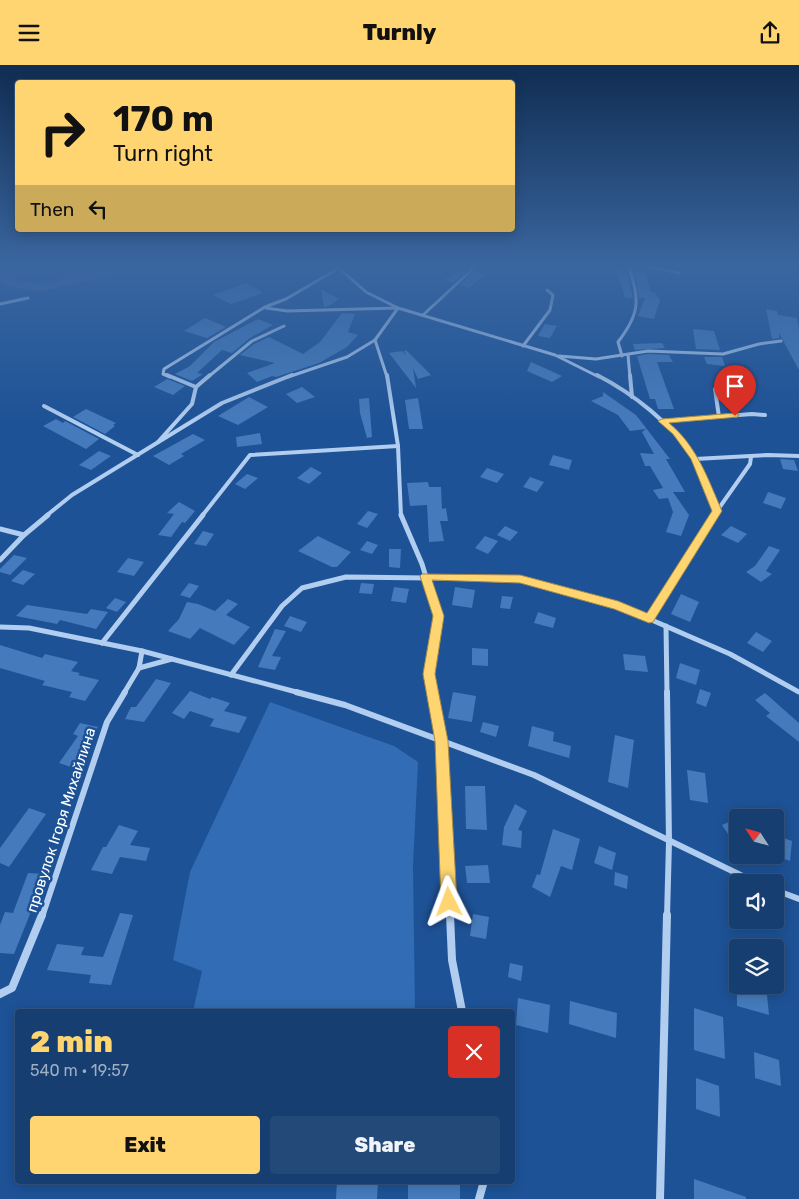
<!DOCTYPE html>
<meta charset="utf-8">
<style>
body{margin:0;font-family:Rubik,sans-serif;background:#234978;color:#f1f3f6;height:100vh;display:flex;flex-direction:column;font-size:19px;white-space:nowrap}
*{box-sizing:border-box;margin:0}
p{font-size:16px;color:#9eaec3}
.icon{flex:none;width:28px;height:28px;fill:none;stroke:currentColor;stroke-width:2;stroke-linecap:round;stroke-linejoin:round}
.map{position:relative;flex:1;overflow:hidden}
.panel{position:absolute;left:15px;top:944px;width:500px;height:175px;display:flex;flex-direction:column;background:#163e70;border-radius:5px;box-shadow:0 2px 12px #0003,0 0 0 1px #355783}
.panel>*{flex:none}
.hud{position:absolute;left:15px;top:15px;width:500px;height:152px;border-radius:5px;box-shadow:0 2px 12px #0003,0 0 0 1px #355783;background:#fed570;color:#111;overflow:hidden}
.needle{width:32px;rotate:306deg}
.buttons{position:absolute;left:729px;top:744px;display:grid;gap:10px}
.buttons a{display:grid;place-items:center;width:55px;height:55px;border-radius:5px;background:#163e70;box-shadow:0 2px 12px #0003,0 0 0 1px #355783;font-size:25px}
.pin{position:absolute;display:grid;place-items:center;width:42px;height:42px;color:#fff;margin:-51px -21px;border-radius:50% 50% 50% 0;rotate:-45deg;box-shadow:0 0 5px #0007}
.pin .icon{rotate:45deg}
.me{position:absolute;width:55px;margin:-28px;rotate:357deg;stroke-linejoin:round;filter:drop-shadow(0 0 4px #0008)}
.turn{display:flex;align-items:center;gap:18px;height:105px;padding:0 15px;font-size:22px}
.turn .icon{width:65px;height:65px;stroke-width:2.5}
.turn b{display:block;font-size:35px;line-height:42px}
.then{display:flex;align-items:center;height:48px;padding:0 15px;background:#0003;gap:10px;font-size:19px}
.round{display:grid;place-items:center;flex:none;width:52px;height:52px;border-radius:5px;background:#234978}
.overview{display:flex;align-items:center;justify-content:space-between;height:85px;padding:0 15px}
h1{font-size:30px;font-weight:800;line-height:38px;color:#fed570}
.primary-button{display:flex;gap:10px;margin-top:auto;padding:10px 15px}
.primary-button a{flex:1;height:58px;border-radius:5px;background:#fed570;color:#111;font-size:20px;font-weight:800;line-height:58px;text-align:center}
.primary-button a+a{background:#234978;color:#f1f3f6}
header{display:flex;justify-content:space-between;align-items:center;height:65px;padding:0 15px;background:#fed570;color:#111;font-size:22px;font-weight:800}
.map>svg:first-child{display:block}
.green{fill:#316cb4}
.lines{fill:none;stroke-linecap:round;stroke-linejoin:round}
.river{fill:#3d6293;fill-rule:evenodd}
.building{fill:#457bbc}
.street-far4{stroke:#b1cdef;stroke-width:3}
.street-far3{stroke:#b1cdef;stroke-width:4}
.street-far2{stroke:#b1cdef;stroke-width:5}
.street-far1{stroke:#b1cdef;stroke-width:6}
.street{stroke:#b1cdef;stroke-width:8}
.route{fill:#fed570;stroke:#a58a49}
.labels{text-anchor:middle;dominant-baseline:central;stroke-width:5;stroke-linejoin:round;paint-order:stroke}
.near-street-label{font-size:15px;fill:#fff;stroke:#1d5296}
</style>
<header><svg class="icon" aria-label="menu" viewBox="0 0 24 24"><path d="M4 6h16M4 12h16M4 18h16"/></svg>Turnly<svg class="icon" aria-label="share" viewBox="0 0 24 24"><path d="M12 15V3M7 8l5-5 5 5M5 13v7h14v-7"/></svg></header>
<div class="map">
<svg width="799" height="1134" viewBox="0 0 799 1134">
<rect width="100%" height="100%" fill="#1d5296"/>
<!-- green -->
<polygon class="green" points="270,637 394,681 418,697 413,801 415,946 193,946 202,906 173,895 190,807"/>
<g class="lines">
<!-- river -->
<polygon class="river" points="120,201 141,201 139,204 40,227 10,222 0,215 0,205 19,216 40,219"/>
</g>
<!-- building -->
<g class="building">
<polygon points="464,203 468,204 453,218 444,215"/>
<polygon points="616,204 626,204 633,233 625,233"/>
<polygon points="634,204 642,205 643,208 646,209 651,227 654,227 660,235 654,254 638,251 645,233 639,233"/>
<polygon points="476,206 486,209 469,223 460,220"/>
<polygon points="246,218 263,228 231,239 213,230"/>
<polygon points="321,224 339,234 329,241 324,242"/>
<polygon points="766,244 777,246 778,250 797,253 799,265 799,305 779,268 779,273 772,274"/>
<polygon points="342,248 355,249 348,267 358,270 347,282 319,298 276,312 272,311 257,317 247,308 275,298 240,290 254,279 269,272 303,289 320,277"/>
<polygon points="205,253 226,262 207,273 184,266"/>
<polygon points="258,254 273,260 250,273 232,288 222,285 197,308 203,309 192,316 175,309 190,301 214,277"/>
<polygon points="545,259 557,261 550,273 538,271"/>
<polygon points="693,264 714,266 720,285 696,284"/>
<polygon points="662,278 665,283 635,285 633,279"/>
<polygon points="406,285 431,310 418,314 413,303 416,323 389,288 402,286 406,290 404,286"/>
<polygon points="648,289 669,290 673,297 657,297 674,344 658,344 655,334 650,334 637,291"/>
<polygon points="704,292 722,292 725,301 707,299"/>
<polygon points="531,297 562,311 552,317 527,306"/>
<polygon points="167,314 170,315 185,321 173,330 154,322"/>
<polygon points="302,322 315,332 297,338 286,329"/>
<polygon points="603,327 636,350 670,394 666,394 685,427 673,427 689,450 681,471 666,467 673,447 668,433 659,434 653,425 663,423 650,401 645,401 640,388 654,389 642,367 646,364 630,366 618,350 591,336 603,331"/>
<polygon points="249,332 268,342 238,360 218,351"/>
<polygon points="369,333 372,372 367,373 360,348 359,334"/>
<polygon points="418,333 423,364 409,364 405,335"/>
<polygon points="86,344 116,358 113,360 115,361 105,369 73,352"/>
<polygon points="56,354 63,358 65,356 99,374 86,384 43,361"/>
<polygon points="260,368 262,379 237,382 236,372"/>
<polygon points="193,369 205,375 181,389 184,391 169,400 153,391"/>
<polygon points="99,386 111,391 91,405 79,400"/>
<polygon points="553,390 572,395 569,405 549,400"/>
<polygon points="780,394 794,395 798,406 783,404"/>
<polygon points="311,402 322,408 309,419 297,413"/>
<polygon points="487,403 504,409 497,418 480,412"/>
<polygon points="247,409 258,413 245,424 235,419"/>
<polygon points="530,412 544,417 537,427 523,422"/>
<polygon points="428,417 429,422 441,422 442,444 446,443 448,456 440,456 444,476 429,477 427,440 410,441 407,418"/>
<polygon points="768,427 786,433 781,444 763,438"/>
<polygon points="179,437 195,446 185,458 182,457 171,472 158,470 174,449 167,448"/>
<polygon points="368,446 378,449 367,463 357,459"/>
<polygon points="505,461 518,467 510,476 497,470"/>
<polygon points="731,461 747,469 738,478 721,470"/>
<polygon points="203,466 214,469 206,481 194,479"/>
<polygon points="318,471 330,477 351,487 337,502 332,502 298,486"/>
<polygon points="485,471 498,476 488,489 475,483"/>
<polygon points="367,476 378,480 372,489 360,485"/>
<polygon points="769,481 780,485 766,506 772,509 761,517 746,507 755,501"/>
<polygon points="389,484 401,484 400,503 389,502"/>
<polygon points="14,490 27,493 10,510 0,507 0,504"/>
<polygon points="128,493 144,497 134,511 117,507"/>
<polygon points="23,505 35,509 23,520 11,516"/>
<polygon points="189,518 199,521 190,533 180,530"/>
<polygon points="361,518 374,519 372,529 359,528"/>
<polygon points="394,522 409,524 406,538 391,536"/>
<polygon points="455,522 475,525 472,543 452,540"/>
<polygon points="681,529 699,537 690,557 671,549"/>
<polygon points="502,531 513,532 510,544 500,543"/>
<polygon points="115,533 126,537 117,547 106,543"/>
<polygon points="228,534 238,539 226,550 250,562 234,580 200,563 190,574 168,566 179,554 187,537 198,539 215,546"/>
<polygon points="27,540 87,549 91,544 108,547 96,564 60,555 57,559 16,551"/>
<polygon points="538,547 556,553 553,563 534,558"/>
<polygon points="290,551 307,557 301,567 284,561"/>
<polygon points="275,564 286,566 272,591 281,592 275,605 258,602"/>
<polygon points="756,567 772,576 763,587 747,578"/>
<polygon points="0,580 42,593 45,589 78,597 71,606 80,608 78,610 99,615 85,636 69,632 72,627 42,620 45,616 0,603"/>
<polygon points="472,583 488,584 488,601 472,600"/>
<polygon points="623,589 645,591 648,607 625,605"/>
<polygon points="680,598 700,605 696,620 676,613"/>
<polygon points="156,614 171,618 144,657 125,654 131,642 136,642"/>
<polygon points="700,624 711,628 706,642 696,638"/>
<polygon points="190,626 210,634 212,632 230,638 224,646 247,652 239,668 210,661 214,654 190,646 184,654 172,648"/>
<polygon points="453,627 476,631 472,657 448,653"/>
<polygon points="765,628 799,658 799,677 766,651 770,648 755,635"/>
<polygon points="483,657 499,661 496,672 480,667"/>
<polygon points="80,658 98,662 86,679 89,680 74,703 59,698 78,671 73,669"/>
<polygon points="532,661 554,667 553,676 571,681 569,693 528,681"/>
<polygon points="615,670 634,675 628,723 608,717"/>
<polygon points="687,705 705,708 708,738 690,735"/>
<polygon points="465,721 485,721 487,765 466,764"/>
<polygon points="515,739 527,746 518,765 522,766 521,783 502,780 504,762"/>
<polygon points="29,743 46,749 9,802 0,798 0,783"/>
<polygon points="738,753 738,765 728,769 722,760"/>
<polygon points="119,760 138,766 130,780 150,783 146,796 120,792 112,809 91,805 103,782 106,782"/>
<polygon points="553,764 580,774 572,805 561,801 550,832 532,822 537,809 540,810"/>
<polygon points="775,770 792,776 790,796 775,790"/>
<polygon points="599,781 616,788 612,805 594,798"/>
<polygon points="488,800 490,818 467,818 465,801"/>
<polygon points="615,807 628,811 627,824 614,820"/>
<polygon points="28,808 46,809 14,889 0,888 0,860 5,847 13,848"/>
<polygon points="120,848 133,850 111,920 89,918 91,910 47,905 57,879 84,882 81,890 103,892"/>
<polygon points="473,849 489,852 486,874 470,871"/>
<polygon points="510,898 523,901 521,916 508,912"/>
<polygon points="737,920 766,920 769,950 737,941"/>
<polygon points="518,933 550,940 548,968 516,960"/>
<polygon points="570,936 617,948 616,973 569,959"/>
<polygon points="694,943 723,952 725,994 694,985"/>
<polygon points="754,987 779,995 781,1021 755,1013"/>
<polygon points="696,1013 719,1021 720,1052 696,1044"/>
<polygon points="694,1114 746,1132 746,1134 694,1134"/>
<polygon points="337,1116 378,1116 377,1134 336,1134"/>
<rect x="408" y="1116" width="52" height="18"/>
</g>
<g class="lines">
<!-- street-far4 -->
<g class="street-far4">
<polyline points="341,201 339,203 366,227 398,243 555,290 599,312"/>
<polyline points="646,201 679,208"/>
<polyline points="0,239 28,233"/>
<polyline points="266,243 287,246 397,243"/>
<polyline points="423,250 476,201"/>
<polyline points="375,275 387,312"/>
<polyline points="523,281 550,245 553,230 547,225"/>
<polyline points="628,290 630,312"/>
<polyline points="559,291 596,294 648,286 723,289 759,279 781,276"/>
<path d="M622,291L618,277C641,247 639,236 629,201"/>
<polyline points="170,312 163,309 164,304 265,242 286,234 339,203"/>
<polyline points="208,312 252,276 284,261"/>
<polyline points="288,312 347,292 375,275 398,243"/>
</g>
<!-- street-far3 -->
<g class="street-far3">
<polyline points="167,310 196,322"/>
<polyline points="387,310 398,381 401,451"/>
<path d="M597,310C634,329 670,358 694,392C704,408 710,429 717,446L714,451"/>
<polyline points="630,310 632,332"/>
<polyline points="715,324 719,352"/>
<polyline points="44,341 138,390"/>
<polyline points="662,356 752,349 765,350"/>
<polyline points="158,377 192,339 196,322 210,310"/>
<polyline points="695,394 768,390 799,391"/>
<polyline points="717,446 750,399 751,392"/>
<polyline points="46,451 72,430 222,338 292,310"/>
<polyline points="202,451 250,390 398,381"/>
</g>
<!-- street-far2 -->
<g class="street-far2">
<polyline points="401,450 422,499 438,551 429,609 432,628"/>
<polyline points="0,464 24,470"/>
<polyline points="0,495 24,470 48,450"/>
<polyline points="649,554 714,450"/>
<polyline points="666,561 667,628"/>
<polyline points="0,562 29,563 142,586 300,628"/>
<polyline points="102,578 203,450"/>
<polyline points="139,603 172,594"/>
<polyline points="231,610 282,541 302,523 346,512 520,514 617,540 730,589 799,627"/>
<polyline points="124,628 139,603 142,586"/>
</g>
<!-- street-far1 -->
<g class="street-far1">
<polyline points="296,627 345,640 534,710 757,818"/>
<polyline points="432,627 441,676 450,852"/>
<polyline points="667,627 669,777 667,852"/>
<polyline points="775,825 799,834"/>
<polyline points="42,852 107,657 125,627"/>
</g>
<!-- street -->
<g class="street">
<polyline points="450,850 452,895 462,946"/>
<polyline points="0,929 12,923 42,850"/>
<polyline points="479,1134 484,1116"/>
<polyline points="660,1134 667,850"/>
</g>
</g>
<!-- sky -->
<linearGradient id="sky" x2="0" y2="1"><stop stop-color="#102d52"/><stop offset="0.56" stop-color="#3a66a0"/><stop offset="1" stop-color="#3a66a0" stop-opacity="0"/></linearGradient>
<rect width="799" height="359" fill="url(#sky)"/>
<!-- route -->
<path class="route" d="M735,348L738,349V352L669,358C697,381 708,414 722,446L653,557L649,558L614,544L520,518L432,515L444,551L435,609L448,676L457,837L454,842L449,845L444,842L441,837L435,676L423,609L433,551L420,511L422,509L520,510L618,536L647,548L712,446L691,394L673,369L658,356L662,354Z"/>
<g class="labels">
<!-- near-street labels -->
<g class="near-street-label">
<text transform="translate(61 755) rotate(-72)">провулок Ігоря Михайлина</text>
</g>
</g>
</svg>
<div class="buttons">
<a><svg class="needle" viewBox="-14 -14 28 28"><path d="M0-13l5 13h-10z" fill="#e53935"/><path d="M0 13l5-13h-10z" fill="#9eaec3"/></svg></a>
<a><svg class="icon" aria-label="sound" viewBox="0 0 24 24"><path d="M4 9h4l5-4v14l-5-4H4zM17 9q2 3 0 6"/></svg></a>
<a><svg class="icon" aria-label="layers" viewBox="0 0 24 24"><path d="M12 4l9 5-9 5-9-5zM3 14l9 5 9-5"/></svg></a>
</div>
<div class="pin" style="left:735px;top:351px;background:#d93025"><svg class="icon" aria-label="arrive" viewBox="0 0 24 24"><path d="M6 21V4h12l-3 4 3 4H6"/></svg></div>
<svg class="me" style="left:449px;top:837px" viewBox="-20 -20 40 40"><path d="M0-17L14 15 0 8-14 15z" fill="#fed570" stroke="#fff" stroke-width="4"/></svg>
<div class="hud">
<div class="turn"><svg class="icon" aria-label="right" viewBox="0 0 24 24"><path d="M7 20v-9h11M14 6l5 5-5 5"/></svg><div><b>170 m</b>Turn right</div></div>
<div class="then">Then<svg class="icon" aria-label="left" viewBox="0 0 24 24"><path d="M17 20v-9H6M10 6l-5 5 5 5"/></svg></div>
</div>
<section class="panel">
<div class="overview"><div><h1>2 min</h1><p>540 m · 19:57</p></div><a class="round" style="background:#d93025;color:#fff"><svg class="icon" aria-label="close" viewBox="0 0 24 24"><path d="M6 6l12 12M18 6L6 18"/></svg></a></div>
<div class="primary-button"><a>Exit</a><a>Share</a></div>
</section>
</div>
